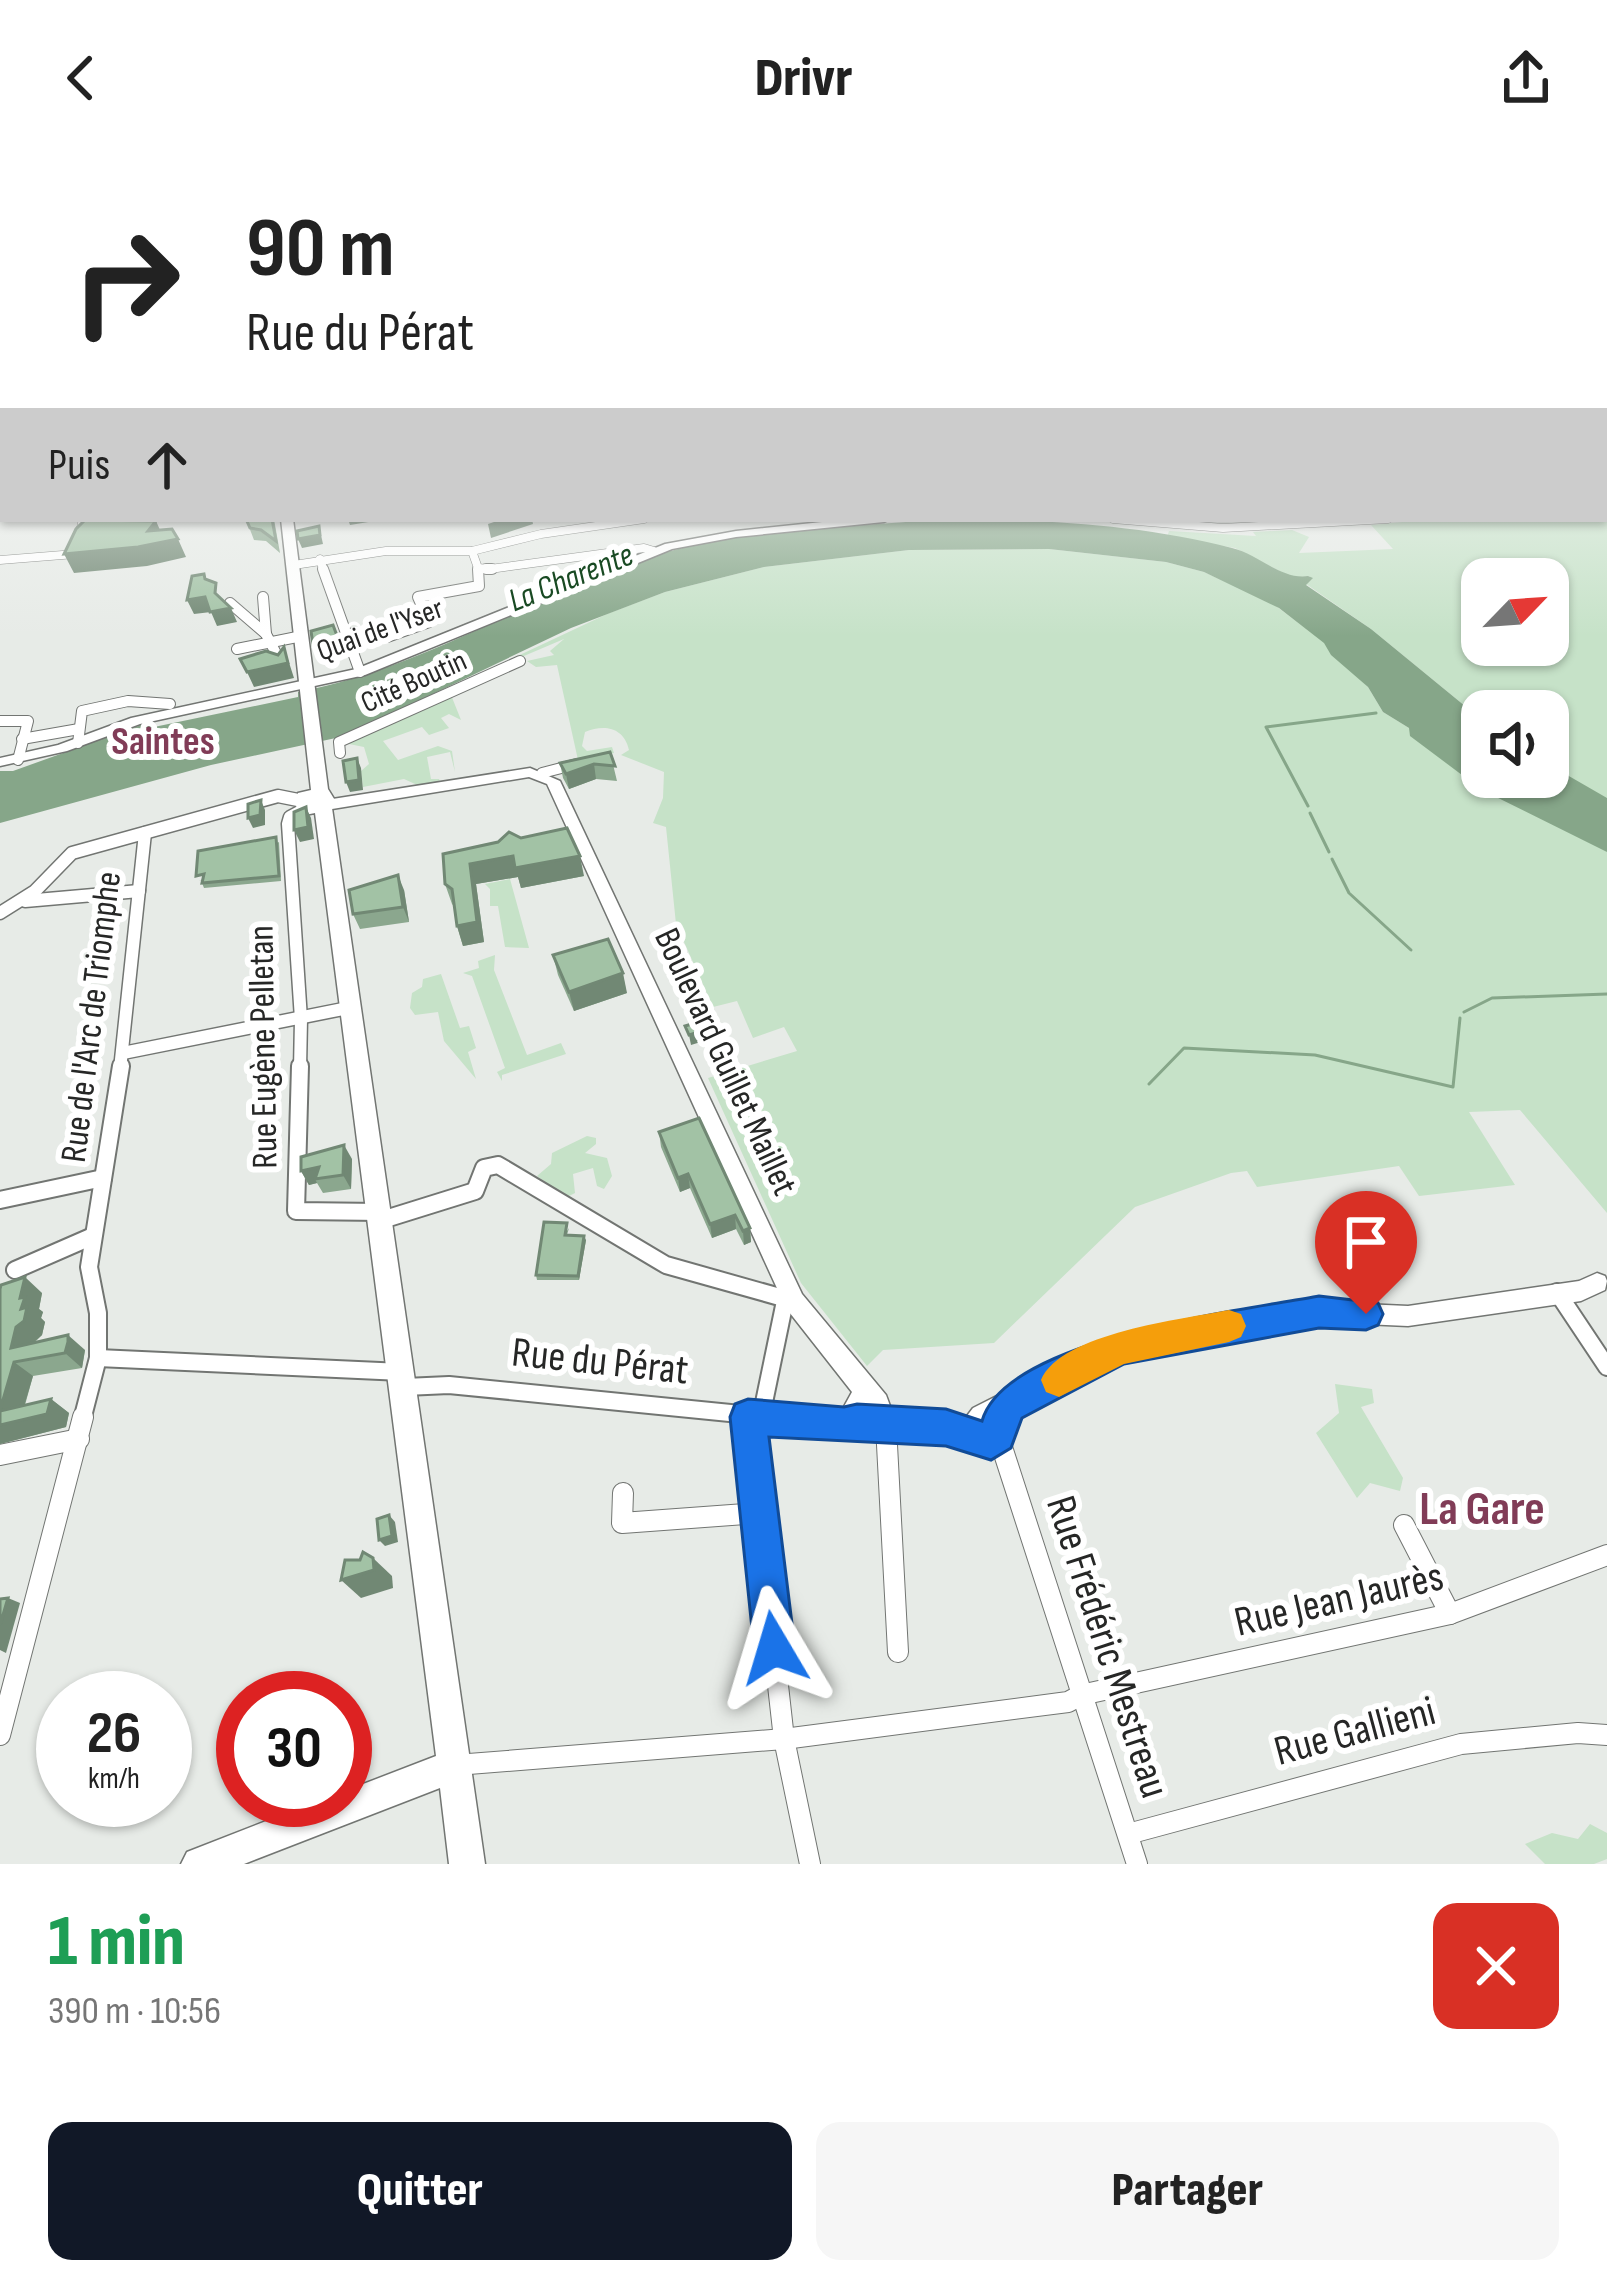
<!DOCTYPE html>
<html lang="fr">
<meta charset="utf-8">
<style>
body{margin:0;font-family:"Sofia Sans Condensed",sans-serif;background:#f6f6f6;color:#222;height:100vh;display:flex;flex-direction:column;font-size:45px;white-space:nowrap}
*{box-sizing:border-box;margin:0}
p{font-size:39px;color:#767676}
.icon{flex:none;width:66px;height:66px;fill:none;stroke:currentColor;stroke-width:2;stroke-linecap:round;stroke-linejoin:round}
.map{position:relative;height:1708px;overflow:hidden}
.drawer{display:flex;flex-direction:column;background:#fff;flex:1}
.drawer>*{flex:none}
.top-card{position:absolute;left:0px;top:0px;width:1608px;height:366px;box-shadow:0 3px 9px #0004;background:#fff;color:#222;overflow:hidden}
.needle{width:78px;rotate:65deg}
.fabs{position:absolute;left:1461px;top:402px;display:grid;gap:24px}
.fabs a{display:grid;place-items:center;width:108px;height:108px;border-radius:24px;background:#fff;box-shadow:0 3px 9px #0004;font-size:60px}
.speed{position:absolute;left:36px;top:1515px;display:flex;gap:24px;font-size:60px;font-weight:700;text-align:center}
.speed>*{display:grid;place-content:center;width:156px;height:156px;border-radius:50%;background:#fff;box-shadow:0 3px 9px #0004;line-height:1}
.speed small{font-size:30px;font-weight:400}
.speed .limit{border:18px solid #d22;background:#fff;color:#111}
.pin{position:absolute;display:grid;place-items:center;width:102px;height:102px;color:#fff;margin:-123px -51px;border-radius:50% 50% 50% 0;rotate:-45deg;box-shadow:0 0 12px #0007}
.pin .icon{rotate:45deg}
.me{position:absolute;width:132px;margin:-66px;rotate:353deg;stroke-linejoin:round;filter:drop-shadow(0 0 9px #0008)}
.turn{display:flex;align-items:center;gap:42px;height:252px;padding:0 48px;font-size:54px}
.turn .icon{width:156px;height:156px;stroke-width:2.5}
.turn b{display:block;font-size:84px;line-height:102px}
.then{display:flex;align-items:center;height:114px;padding:0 48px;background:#0003;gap:24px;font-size:45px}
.round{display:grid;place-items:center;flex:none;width:126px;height:126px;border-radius:24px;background:#f6f6f6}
.headline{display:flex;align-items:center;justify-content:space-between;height:204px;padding:0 48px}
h1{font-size:72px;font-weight:800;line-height:90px;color:#1e9e55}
.action{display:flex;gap:24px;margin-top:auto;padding:24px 48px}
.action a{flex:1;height:138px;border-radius:24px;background:#111827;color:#fff;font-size:48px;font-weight:800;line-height:138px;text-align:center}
.action a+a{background:#f6f6f6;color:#222}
header{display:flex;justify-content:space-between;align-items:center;height:156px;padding:0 48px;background:#fff;font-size:54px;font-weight:800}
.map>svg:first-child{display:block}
.green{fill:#c6e2c8;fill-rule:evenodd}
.water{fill:#86a689}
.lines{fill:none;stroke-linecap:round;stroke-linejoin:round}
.stream{stroke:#86a689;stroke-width:3}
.minor-far4-casing{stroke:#727572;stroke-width:9}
.minor-far3-casing{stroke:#727572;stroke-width:12}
.minor-far2-casing{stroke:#727572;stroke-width:15}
.minor-far1-casing{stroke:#727572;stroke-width:20}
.minor-casing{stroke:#727572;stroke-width:22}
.tertiary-casing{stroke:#727572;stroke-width:3}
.secondary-casing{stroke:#727572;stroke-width:3}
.minor-far4{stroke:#fff;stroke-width:8}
.minor-far3{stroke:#fff;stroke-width:10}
.minor-far2{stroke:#fff;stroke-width:12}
.minor-far1{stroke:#fff;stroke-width:16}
.minor{stroke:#fff;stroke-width:20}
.tertiary{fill:#fff;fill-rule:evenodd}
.secondary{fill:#fff;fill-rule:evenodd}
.wall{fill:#8ba78e}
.shaded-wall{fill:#718874}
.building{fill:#a2c2a5;stroke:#718874;stroke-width:3}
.route{fill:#1a73e8;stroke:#114b97;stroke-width:3}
.slow{fill:#f59e0b}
.labels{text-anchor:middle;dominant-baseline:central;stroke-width:12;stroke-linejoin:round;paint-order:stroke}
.far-street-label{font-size:30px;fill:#262726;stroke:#fff}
.far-water-label{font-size:33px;font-style:italic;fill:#194a23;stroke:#fff}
.street-label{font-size:36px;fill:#262726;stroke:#fff}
.far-district-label{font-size:39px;font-weight:bold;fill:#813c57;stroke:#fff}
.near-street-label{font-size:42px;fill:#262726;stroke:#fff}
.near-neighbourhood-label{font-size:48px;font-weight:bold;fill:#813c57;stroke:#fff}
</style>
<header><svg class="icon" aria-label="back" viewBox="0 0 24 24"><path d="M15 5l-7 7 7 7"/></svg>Drivr<svg class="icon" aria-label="share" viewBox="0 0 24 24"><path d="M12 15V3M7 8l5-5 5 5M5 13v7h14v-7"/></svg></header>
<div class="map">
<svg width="1607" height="1708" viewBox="0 0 1607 1708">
<rect width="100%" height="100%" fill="#e7ebe7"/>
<!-- green -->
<g class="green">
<path d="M1607,346V1057L1520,954L1469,956L1515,1029L1419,1040L1399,1010L1257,1031L1247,1015L1231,1017L1135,1051L994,1187L883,1194L867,1210L801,1127L708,922L797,895L784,871L753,882L737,845L713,851L676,768L666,671L653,667L663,642L664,616L621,599L629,594C624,571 604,568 585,576L582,590L587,595L612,591L614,597L578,604L557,509L536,511L527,505L554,499L550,495L564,483L456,529L607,458L665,436L764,411L909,394L1049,393L1166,406L1204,416L1272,447L1324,486L1368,531L1383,556L1409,572L1418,584L1482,621H1548V555H1482V564L1371,473L1306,428L1312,423L1309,420L1293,422L1235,392L1167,381L1169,375L1256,380L1253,376L1292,374L1309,381L1299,397L1393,393L1371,369L1433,363H1605ZM1482,423H1548V489H1482Z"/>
<polygon points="451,539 461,564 449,558 441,562 449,572 429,579 422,571 383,585 398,604 438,590 452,595 455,616 450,596 427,601 431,623 439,623 441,628 424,632 404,623 363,631 361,615 369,608 364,591 344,587"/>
<polygon points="510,723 529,792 505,791 498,750 490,750 490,733 485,728"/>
<polygon points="495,799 494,814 527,899 561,887 566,898 502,919 502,925 497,916 505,912 472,820 463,817 479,812 478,805"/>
<polygon points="441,818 460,872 469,870 476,892 468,896 476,923 444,885 438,856 415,859 410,852 412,837 422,831 423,823"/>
<polygon points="587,980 596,982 596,988 585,997 607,1002 612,1020 604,1033 597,1030 593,1012 573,1018 575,1037 567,1041 537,1020 551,1008 552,997"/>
<polygon points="1335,1228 1372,1233 1374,1247 1361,1251 1403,1322 1400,1335 1370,1327 1357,1342 1316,1277 1339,1257"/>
<polygon points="1590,1668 1607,1677 1607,1703 1594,1708 1545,1708 1525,1688 1552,1677 1578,1683"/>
</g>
<!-- water -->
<path class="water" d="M944,363C1038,363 1140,368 1232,392C1258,398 1281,424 1308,420L1313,422L1306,429L1371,473L1482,564V621H1548V608L1607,642V696L1482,634L1410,580L1409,572L1383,556L1368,531L1331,499L1324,487L1279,452L1204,416L1166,406L1049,393L909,394L764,411L665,436L571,472L345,580L211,609L0,667V615H13L144,568L154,571L298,541V536C416,514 521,447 637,405C731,372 843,372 944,363Z"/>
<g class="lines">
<!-- stream -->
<g class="stream">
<polyline points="1308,650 1266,571 1376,557"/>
<polyline points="1310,657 1329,696"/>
<polyline points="1332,703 1349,737 1411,794"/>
<polyline points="1464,856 1492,842 1607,838"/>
<polyline points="1149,928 1184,892 1315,899 1453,931 1460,862"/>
</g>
<!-- minor-far4 casing -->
<g class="minor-far4-casing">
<g id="minor-far4">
<polyline points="1113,363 1223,372 1388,363"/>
<polyline points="472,395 541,378 644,363"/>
<polyline points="320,403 324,416"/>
<polyline points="0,404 75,398 83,363"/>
<polyline points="294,409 386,395 472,395 478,412 490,413 644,392 654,395"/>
</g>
</g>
<!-- minor-far3 casing -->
<g class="minor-far3-casing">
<g id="minor-far3">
<polyline points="323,413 360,516"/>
<polyline points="486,413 492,413"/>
<polyline points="263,441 266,478"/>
<polyline points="230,447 266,478 280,505"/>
<polyline points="387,481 429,466 418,441 479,430 478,413"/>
<polyline points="237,493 302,480"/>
<polyline points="0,565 28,565 18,604"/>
<polyline points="22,583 79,573"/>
<polyline points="78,587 82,555 128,545 170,548"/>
<polyline points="340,597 339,586 520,505"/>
<polyline points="542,617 577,608"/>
</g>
</g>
<!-- minor-far2 casing -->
<g class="minor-far2-casing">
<g id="minor-far2">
<polyline points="25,745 139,735"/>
<polyline points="0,757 35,735 72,697 278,640 303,645"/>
<polyline points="123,897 353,851"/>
<polyline points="120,913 145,677"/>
<polyline points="300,913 301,863 288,668 290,661 305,653"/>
</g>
</g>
<!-- minor-far1 casing -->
<g class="minor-far1-casing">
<g id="minor-far1">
<polyline points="300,910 296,1055 381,1056"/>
<polyline points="0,1044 103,1022"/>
<polyline points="382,1064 475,1035 484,1012 498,1009 666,1109 794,1145"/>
<polyline points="15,1114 93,1080"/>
<polyline points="1557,1136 1607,1211"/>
<polyline points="98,1202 402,1216"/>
<polyline points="405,1231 449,1229 800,1264"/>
<polyline points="761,1261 785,1145"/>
<polyline points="82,1264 98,1202 98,1157 89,1111 121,910"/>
</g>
</g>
<!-- minor casing -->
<g class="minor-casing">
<g id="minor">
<polyline points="748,1261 784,1583 810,1708"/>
<polyline points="770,1261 844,1269 857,1266"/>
<polyline points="886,1270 898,1496"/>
<polyline points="998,1279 1137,1708"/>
<polyline points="0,1299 79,1283"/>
<polyline points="623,1337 622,1367 759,1357"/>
<polyline points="1404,1369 1450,1458"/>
<polyline points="0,1579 83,1261"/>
<polyline points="456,1609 784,1583 1068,1546 1081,1539 1450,1458 1607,1399"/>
<polyline points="1128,1678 1461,1588 1578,1577 1607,1579"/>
</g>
</g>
<!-- tertiary casing -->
<g class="tertiary-casing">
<g id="tertiary">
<polygon points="851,363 890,363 884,366 736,381 672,393 365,519 140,568 67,595 0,610 0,602 58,589 131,562 356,513 665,388 736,375"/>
<polygon points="530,612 560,625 802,1138 886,1239 893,1258 945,1259 963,1265 973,1252 1078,1199 1156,1172 1319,1146 1408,1150 1579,1125 1597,1117 1605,1120 1607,1125 1605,1134 1581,1145 1408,1170 1319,1166 1156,1194 1092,1216 1007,1260 1011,1273 1006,1288 989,1298 945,1283 863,1281 848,1273 841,1256 852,1236 786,1152 547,628 529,621 326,654 318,649 326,644"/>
</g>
</g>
<!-- secondary casing -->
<g class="secondary-casing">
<g id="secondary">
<rect x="0" y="266" width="3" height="6"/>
<polygon points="281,363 293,363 328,633 336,646 332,652 485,1708 449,1708 440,1632 244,1708 181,1708 187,1696 320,1644 345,1644 345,1635 436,1600 315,657 305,659 296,653 298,637 311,634"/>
</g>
</g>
<!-- minor-far4 -->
<use href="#minor-far4" class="minor-far4"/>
<!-- minor-far3 -->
<use href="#minor-far3" class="minor-far3"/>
<!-- minor-far2 -->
<use href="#minor-far2" class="minor-far2"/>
<!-- minor-far1 -->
<use href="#minor-far1" class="minor-far1"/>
<!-- minor -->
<use href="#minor" class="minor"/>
<!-- tertiary -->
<use href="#tertiary" class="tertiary"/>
<!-- secondary -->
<use href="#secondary" class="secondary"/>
</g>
<!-- wall -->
<g class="wall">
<polygon points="246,363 274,363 280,397 266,385 254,384"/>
<polygon points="610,596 617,625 596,623 569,633 563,622 560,607"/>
<polygon points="279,686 281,725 204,732 202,727 202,724 199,725"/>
<polygon points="443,698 584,720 521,732 518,721 476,728 484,786 463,790 457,770 454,750 452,748 445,728"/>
<polygon points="404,734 409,766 360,773 353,758"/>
<polygon points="553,799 627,837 574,855 558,819"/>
<polygon points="659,976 750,1072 751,1086 744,1089 736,1073 712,1082 690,1032 680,1036 661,991"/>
<polygon points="352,1003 351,1033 323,1037 317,1027 309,1029 301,1015"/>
<polygon points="569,1072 567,1079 586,1084 579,1124 537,1124 536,1119"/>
<polygon points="0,1133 42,1137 39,1153 43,1156 41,1162 45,1166 42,1179 34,1187 85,1194 82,1212 33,1220 25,1249 51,1243 69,1257 66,1271 0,1288"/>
</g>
<!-- shaded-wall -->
<g class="shaded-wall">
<rect x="0" y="330" width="3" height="18"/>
<polygon points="348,363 387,363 350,369"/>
<polygon points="503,363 532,363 533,368 491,382 488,368"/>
<polygon points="156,365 164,383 178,383 186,401 147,410 74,417 64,398 148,375"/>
<polygon points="319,370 323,388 302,392 298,383"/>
<polygon points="205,441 231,452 237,466 217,470 211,456 194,458 187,444"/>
<polygon points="339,485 344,499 319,504 313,489"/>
<polygon points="284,491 294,522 254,531 247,516 288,507"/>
<polygon points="357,602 361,612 363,634 350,636 346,626"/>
<polygon points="594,608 596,623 569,633 566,618"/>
<polygon points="261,644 265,654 265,669 253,672 248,662"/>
<polygon points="306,651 311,662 314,683 300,686 294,674"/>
<polygon points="513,700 580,700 584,720 521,732 518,721 476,728 484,786 463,790 457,770 470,708"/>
<polygon points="398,719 404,734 409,766 403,751"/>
<polygon points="623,817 627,837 574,855 569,836"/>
<polygon points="719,870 720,880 691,889 689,879"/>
<polygon points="344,989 352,1003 351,1033 343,1019"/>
<polygon points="319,1011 315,1023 317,1027 309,1029 301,1015"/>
<polygon points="688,1018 690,1032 680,1036 678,1022"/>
<polygon points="735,1059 736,1073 712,1082 710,1068"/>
<polygon points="750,1072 751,1086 744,1089 743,1075"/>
<polygon points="584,1080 586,1084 579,1124 578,1120"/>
<polygon points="25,1121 42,1137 39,1153 43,1156 41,1162 45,1166 42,1179 34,1186 30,1203 11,1192"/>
<polygon points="68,1179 85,1194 82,1212 65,1197"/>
<polygon points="14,1206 33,1220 20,1264 51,1243 69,1257 66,1271 0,1288 0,1255"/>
<polygon points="389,1359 395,1366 398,1386 385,1390 379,1384"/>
<polygon points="373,1402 392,1420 393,1432 361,1442 341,1424"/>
<polygon points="8,1442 20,1447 6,1497 0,1494 0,1469"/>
</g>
<!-- building -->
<g class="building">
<rect x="0" y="292" width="3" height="38"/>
<polygon points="246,363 272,363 276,385 261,374 250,372"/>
<polygon points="85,364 156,365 148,375 172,373 178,383 138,391 64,398 76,373"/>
<polygon points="319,370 320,379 298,383 297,375"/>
<polygon points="204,418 205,423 216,427 215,437 231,452 210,456 205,441 187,444 192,420"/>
<polygon points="333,469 339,485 313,489 311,475"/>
<polygon points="284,491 288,507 247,516 240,503 266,495 278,499"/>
<polygon points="610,596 615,610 594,608 566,618 560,607"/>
<polygon points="357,602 359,624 346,626 343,605"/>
<polygon points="261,644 260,659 248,662 248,648"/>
<polygon points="306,651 308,671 294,674 294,656"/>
<polygon points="567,672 580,700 515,712 513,700 470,708 477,766 457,770 452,733 445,728 443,698 498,686 509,676 521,682"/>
<polygon points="276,681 279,720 202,727 204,718 196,720 198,695"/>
<polygon points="398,719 403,751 353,758 349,734"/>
<polygon points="608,783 623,817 569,836 553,799"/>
<polygon points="715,861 719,870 689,879 685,870"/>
<polygon points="699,962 750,1072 743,1075 735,1059 710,1068 688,1018 678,1022 659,976"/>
<polygon points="344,989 343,1019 315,1023 319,1011 301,1015 301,1001"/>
<polygon points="544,1066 567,1067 565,1079 584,1080 578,1120 536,1119"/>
<polygon points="25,1121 20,1142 25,1141 21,1153 27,1151 24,1165 16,1171 11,1192 68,1179 68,1186 65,1197 14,1206 0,1254 0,1133 1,1129"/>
<polygon points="51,1243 47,1258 0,1269 0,1255"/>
<polygon points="389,1359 392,1380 379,1384 377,1363"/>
<polygon points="363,1396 373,1402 374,1414 341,1424 345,1404 360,1404"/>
<polygon points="8,1442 0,1469 0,1443"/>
</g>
<!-- sky -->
<linearGradient id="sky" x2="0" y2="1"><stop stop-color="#81aec2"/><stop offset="0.5" stop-color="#f4f6f4"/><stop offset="1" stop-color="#f4f6f4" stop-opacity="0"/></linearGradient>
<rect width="1607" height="480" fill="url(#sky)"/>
<!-- route -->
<path class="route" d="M1319,1140L1378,1147L1383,1158L1378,1169L1366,1174L1319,1172L1124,1208L1022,1262L1011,1292L991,1304L946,1290L769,1281L795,1492L789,1507L774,1513L760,1507L754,1492L730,1261L735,1248L748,1243L844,1251L857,1248L946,1253L982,1265C1005,1182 1244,1154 1319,1140Z"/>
<!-- slow -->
<path class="slow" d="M1229,1154L1241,1158L1246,1170L1241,1181L1229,1186L1124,1208L1059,1241L1046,1236L1041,1224C1061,1177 1183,1163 1229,1154Z"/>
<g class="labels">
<!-- far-street labels -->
<g class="far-street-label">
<text transform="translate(380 474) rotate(-20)">Quai de l'Yser</text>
<text transform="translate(414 526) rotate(-24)">Cité Boutin</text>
</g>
<!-- far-water labels -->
<g class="far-water-label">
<text transform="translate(571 422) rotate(-22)">La Charente</text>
</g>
<!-- street labels -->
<g class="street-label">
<text transform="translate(92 861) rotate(-83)">Rue de l'Arc de Triomphe</text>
<text transform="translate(264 891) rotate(-91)">Rue Eugène Pelletan</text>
<text transform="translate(725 906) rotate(65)">Boulevard Guillet Maillet</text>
</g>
<!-- far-district labels -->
<g class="far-district-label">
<text x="163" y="586">Saintes</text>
</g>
<!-- near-street labels -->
<g class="near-street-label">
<text transform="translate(600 1206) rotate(6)">Rue du Pérat</text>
<text transform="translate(1339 1444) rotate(-13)">Rue Jean Jaurès</text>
<text transform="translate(1107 1491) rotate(72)">Rue Frédéric Mestreau</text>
<text transform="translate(1355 1576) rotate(-15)">Rue Gallieni</text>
</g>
<!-- near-neighbourhood labels -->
<g class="near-neighbourhood-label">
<text x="1482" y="1353">La Gare</text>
</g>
</g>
</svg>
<div class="fabs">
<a><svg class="needle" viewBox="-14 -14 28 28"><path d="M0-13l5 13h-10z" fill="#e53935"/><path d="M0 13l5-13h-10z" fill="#767676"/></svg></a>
<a><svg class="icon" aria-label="sound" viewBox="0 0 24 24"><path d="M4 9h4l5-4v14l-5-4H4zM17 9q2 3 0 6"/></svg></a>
</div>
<div class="speed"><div>26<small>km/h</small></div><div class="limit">30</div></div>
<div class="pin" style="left:1366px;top:1158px;background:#d93025"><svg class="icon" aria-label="arrive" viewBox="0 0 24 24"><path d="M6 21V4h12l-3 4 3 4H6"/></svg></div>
<svg class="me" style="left:774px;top:1492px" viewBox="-20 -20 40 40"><path d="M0-17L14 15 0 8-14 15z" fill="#1a73e8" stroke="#fff" stroke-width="4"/></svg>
<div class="top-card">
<div class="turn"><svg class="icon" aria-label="right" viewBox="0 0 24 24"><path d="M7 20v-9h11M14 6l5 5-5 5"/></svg><div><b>90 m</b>Rue du Pérat</div></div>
<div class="then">Puis<svg class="icon" aria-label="ahead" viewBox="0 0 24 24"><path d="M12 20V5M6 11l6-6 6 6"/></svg></div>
</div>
</div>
<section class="drawer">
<div class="headline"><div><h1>1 min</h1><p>390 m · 10:56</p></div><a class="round" style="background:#d93025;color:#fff"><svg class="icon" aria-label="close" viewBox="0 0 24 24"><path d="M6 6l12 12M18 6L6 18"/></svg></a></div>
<div class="action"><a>Quitter</a><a>Partager</a></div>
</section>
